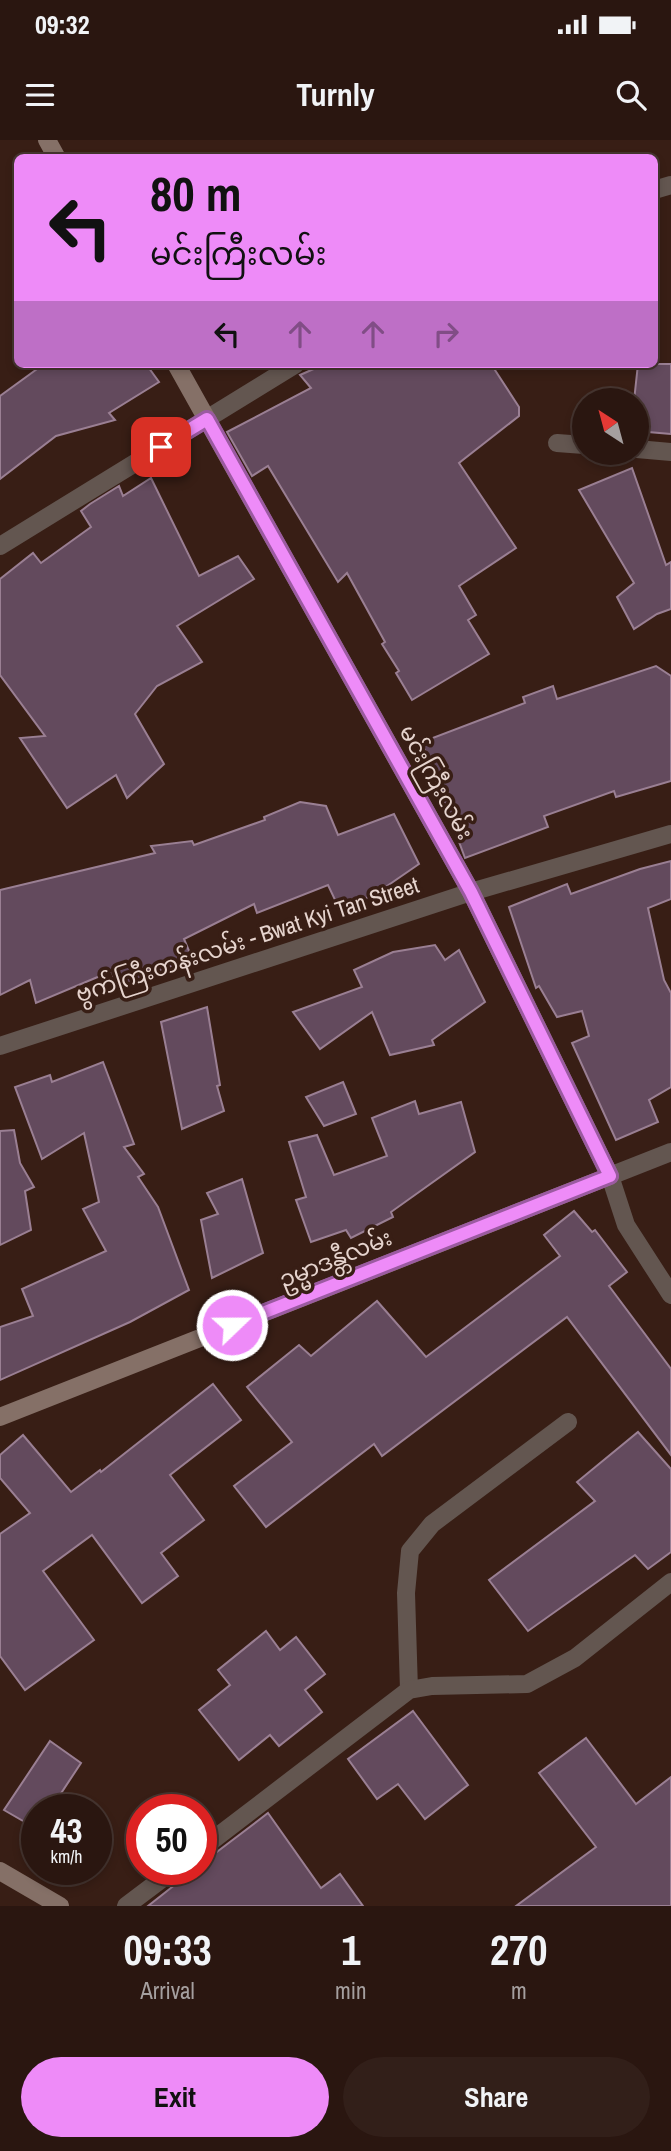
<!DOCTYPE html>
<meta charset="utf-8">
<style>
body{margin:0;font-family:"Archivo Narrow","Noto Sans Myanmar",sans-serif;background:#321f19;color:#f1f3f6;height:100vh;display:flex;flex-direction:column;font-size:26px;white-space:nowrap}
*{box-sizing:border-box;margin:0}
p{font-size:23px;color:#a59f9f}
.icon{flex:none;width:38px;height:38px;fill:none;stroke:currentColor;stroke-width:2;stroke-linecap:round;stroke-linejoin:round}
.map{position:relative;height:1766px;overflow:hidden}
.panel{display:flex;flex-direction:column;background:#2a1610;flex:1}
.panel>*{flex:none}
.top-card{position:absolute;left:14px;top:14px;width:644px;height:214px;border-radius:10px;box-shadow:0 4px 10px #0003,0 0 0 2px #463530;background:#ee8bf8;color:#111;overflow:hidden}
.needle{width:46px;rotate:324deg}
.tools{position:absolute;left:572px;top:248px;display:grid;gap:14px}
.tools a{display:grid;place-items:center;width:77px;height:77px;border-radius:50%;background:#2a1610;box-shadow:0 4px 10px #0003,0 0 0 2px #463530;font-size:35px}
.speed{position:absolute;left:21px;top:1654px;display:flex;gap:14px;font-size:35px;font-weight:700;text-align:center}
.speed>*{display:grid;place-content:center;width:91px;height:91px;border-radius:50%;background:#2a1610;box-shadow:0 4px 10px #0003,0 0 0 2px #463530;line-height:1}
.speed small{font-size:18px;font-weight:400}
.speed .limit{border:10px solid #d22;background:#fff;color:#111}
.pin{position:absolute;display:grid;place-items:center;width:60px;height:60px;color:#fff;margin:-30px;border-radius:14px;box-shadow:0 4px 10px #0006}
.me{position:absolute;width:77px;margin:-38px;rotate:68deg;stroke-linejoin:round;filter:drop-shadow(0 0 5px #0008)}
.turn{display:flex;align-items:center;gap:24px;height:147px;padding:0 21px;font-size:32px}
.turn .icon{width:91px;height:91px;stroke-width:2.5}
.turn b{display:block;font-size:49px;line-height:60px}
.lanes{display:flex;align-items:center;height:66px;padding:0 21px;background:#0003;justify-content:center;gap:35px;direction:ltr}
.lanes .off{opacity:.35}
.eta{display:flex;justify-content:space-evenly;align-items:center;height:119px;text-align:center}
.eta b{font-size:42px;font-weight:700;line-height:49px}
.action{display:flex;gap:14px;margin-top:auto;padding:14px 21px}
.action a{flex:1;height:80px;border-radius:42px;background:#ee8bf8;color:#111;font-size:28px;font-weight:700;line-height:80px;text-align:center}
.action a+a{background:#321f19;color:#f1f3f6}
.status{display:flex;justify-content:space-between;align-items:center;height:49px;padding:0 35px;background:#2a1610;direction:ltr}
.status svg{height:19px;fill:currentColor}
header{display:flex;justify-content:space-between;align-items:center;height:91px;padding:0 21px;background:#2a1610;font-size:32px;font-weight:700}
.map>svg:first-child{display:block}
.building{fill:#634a5d;stroke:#9a7f93;stroke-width:2}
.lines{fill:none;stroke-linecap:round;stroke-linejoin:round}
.street{stroke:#635650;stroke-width:18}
.secondary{stroke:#857067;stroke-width:18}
.route-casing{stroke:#9b5aa1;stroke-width:18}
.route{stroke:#ee8bf8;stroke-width:12}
.labels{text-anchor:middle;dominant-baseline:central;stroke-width:7;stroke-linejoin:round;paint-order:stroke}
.street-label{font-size:23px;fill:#e6d4ce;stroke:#381e15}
</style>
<div class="status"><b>09:32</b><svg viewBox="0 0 49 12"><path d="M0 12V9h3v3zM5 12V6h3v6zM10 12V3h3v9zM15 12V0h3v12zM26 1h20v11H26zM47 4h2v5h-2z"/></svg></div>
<header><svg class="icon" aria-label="menu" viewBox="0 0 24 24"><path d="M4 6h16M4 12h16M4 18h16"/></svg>Turnly<svg class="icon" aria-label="search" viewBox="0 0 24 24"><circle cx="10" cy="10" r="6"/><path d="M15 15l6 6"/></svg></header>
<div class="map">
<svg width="671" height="1766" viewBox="0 0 671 1766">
<rect width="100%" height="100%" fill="#381e15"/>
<!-- building -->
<g class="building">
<polygon points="44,224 146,224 159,242 109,273 115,280 56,296 0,339 0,256"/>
<polygon points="325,224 491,224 519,267 519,276 459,323 516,408 459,446 476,475 468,480 489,514 412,560 396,533 399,531 382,504 385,502 347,433 338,442 268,326 252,336 227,292 311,248 300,235"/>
<polygon points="638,224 671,224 671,294 637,291 637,261 634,261"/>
<polygon points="632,328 666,425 671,422 671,469 657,474 634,489 617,457 634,443 579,350"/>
<polygon points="151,338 199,436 238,416 254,439 177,486 202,522 157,546 135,574 164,624 127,658 116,635 67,668 20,598 45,596 0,535 0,439 33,413 41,423 91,387 81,371 90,364 119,346 123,356"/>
<polygon points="656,526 671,536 671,641 616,657 614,651 544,676 548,687 465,718 422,602 525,563 523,557 553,546 557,559"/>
<polygon points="300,662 326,666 338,695 394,674 419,724 371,757 336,762 328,745 257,773 254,764 184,799 192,818 116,848 112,831 36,863 30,840 0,855 0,750 155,713 151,706 192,701 194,705 265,680 264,677"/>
<polygon points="671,721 671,759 648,768 664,840 671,853 671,947 649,960 658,982 616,1000 572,903 589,896 582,871 557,877 539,846 536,848 509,767 567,744 571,754 640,729"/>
<polygon points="435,805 445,820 459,810 485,862 432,900 434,905 390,915 372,872 320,909 293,872 362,847 354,830 393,812"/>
<polygon points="207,867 220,945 217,946 224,971 182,989 161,882"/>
<polygon points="103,922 134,1004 124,1007 144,1034 138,1037 158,1067 189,1150 130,1182 0,1240 0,1187 33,1176 22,1149 106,1111 83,1069 99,1062 84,993 42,1019 15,947 50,935 52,942"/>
<polygon points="343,942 356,974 324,986 306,957"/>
<polygon points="415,961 419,974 461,962 475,1012 391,1072 393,1077 351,1098 346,1090 311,1102 296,1060 306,1057 289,1002 317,995 334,1035 387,1016 372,978"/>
<polygon points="14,990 20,1023 34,1047 25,1051 31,1090 0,1105 0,991"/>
<polygon points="242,1039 263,1113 212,1138 201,1080 218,1074 207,1053"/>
<polygon points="574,1071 592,1092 595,1090 627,1132 609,1146 671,1229 671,1315 567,1177 382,1316 374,1304 266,1387 234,1346 292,1302 247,1247 299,1205 311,1216 377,1161 426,1217 560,1116 544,1095"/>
<polygon points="213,1244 241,1280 170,1335 204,1380 161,1413 178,1436 142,1463 92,1395 43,1431 94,1500 25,1550 0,1516 0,1394 30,1373 0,1338 0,1315 23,1295 71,1352 100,1330 101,1332"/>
<polygon points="638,1292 671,1329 671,1412 648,1429 635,1415 528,1491 489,1440 595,1361 577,1342"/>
<polygon points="266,1491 280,1510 296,1497 325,1534 305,1550 322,1572 279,1606 270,1595 239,1620 199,1570 230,1545 218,1530"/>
<polygon points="413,1571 468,1645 425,1679 398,1644 377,1659 348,1619"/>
<polygon points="586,1598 636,1664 671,1637 671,1766 516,1766 596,1707 539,1633"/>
<polygon points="50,1601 81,1623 50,1670 37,1670 37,1689 4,1670"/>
<polygon points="268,1673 321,1748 340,1734 363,1766 148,1766 195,1729 201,1729 201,1724"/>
</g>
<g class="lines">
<!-- street -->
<g class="street">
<polyline points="654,50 671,45"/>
<polyline points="557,303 584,305"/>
<polyline points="637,309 671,312"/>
<polyline points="0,406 296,224"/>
<polyline points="0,906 471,752 671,694"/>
<polyline points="671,1012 610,1036 626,1085 671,1155"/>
<polyline points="409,1550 406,1453 410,1411 432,1384 568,1282"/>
<polyline points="201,1709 409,1550 432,1546 527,1544 575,1518 671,1442"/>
<polyline points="126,1766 175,1729"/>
</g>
<!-- secondary -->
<g class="secondary">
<polyline points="47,0 57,18"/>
<polyline points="0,1277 610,1036 471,752 176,224"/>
<polyline points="0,1731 60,1766"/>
</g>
</g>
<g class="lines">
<!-- route casing -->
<g class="route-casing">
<polyline id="route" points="161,307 207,279 471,752 610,1036 232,1185"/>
</g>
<!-- route -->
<use href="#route" class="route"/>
</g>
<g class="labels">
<!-- street labels -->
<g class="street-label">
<text transform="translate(437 642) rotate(61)">မင်းကြီးလမ်း</text>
<text transform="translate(247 799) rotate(-18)">ဗွက်ကြီးတန်းလမ်း - Bwat Kyi Tan Street</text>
<text transform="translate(335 1118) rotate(-22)">ဥမ္မာဒန္တီလမ်း</text>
</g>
</g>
</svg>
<div class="tools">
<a><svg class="needle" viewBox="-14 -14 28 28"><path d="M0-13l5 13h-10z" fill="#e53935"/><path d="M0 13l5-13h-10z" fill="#a59f9f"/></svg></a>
</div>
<div class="speed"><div>43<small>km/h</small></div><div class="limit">50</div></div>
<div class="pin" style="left:161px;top:307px;background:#d93025"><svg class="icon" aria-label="arrive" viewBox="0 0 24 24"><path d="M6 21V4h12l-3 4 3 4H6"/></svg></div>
<svg class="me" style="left:232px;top:1185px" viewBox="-20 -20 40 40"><circle r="17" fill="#ee8bf8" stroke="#fff" stroke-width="3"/><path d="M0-11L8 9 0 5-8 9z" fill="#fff"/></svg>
<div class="top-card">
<div class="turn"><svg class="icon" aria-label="left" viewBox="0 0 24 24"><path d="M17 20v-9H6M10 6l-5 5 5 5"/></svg><div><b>80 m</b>မင်းကြီးလမ်း</div></div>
<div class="lanes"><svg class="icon" aria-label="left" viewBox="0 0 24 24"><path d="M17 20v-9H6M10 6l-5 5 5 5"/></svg><svg class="icon off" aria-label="ahead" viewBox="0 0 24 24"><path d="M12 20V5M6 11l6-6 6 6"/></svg><svg class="icon off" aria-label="ahead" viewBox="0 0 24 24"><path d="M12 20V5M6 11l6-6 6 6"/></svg><svg class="icon off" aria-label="right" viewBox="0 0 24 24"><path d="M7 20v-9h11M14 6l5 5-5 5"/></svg></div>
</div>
</div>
<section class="panel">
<div class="eta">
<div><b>09:33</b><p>Arrival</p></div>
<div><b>1</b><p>min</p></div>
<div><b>270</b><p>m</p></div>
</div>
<div class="action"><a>Exit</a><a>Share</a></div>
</section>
